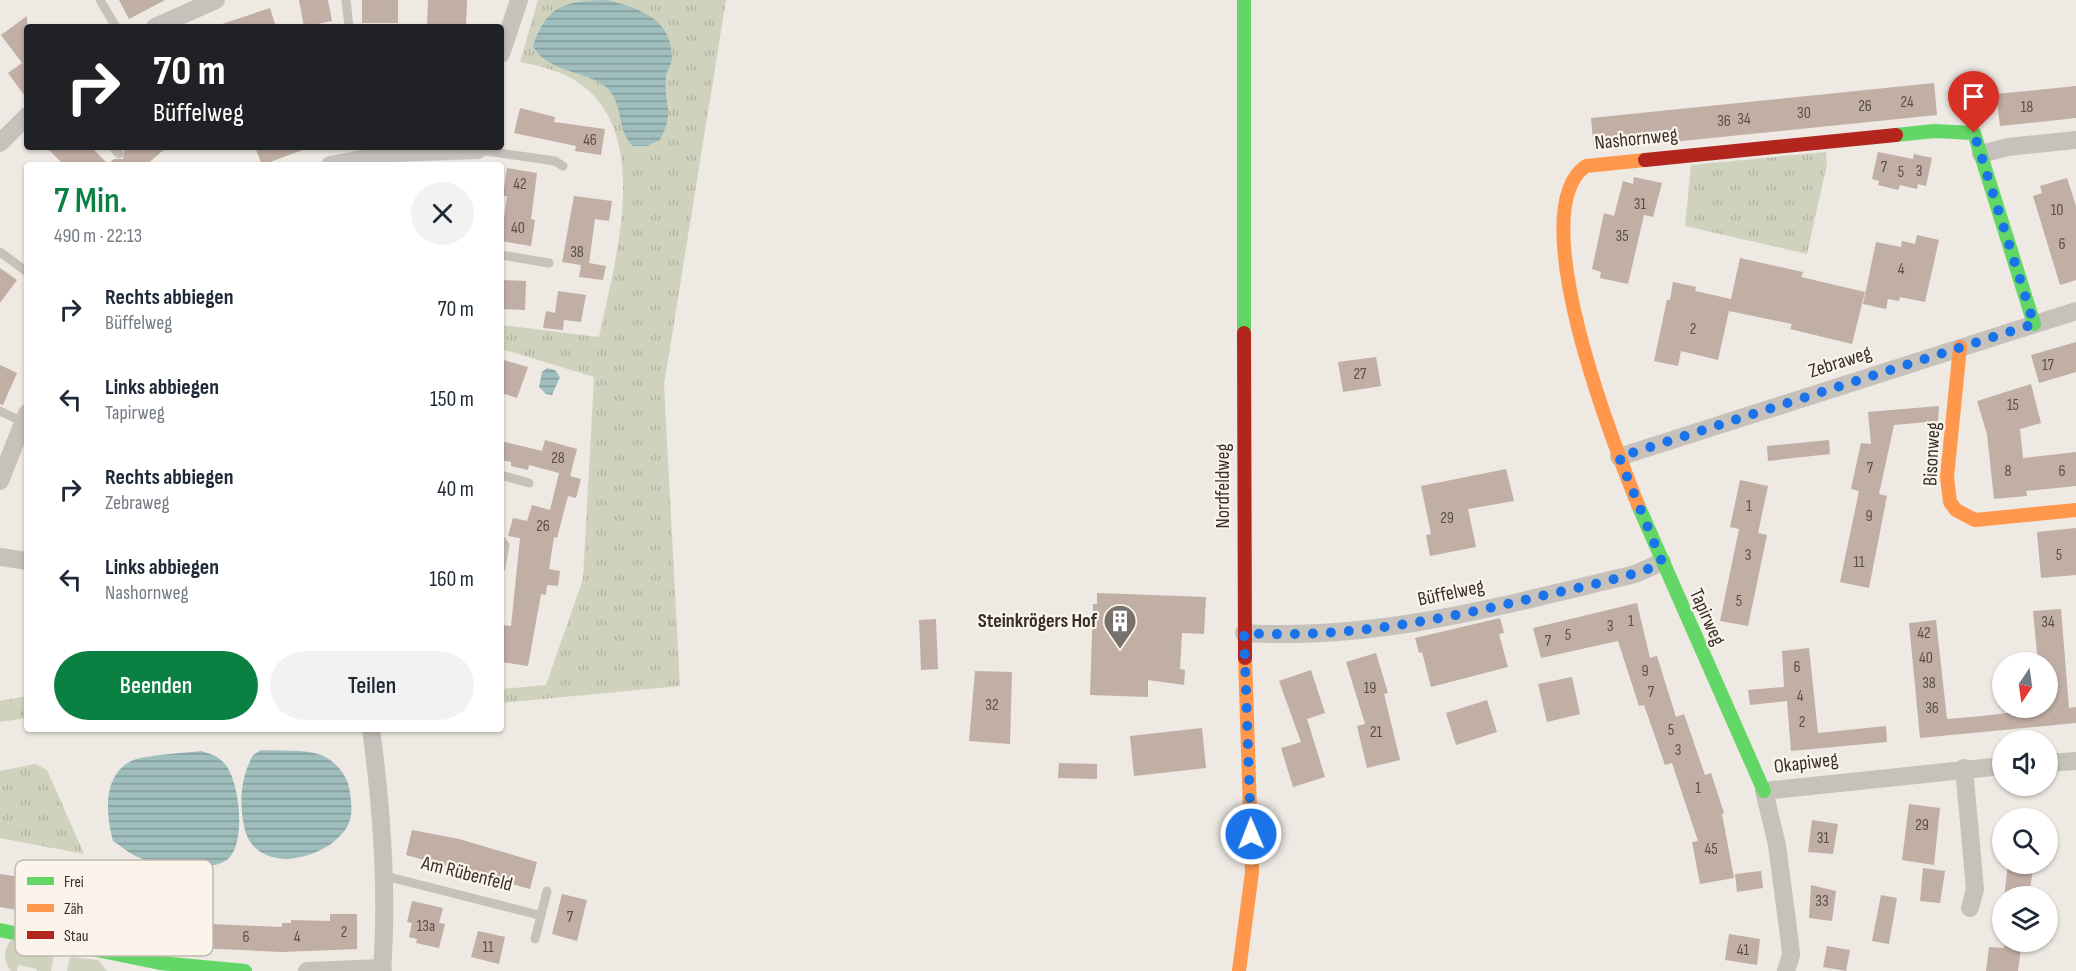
<!DOCTYPE html>
<html lang="de">
<meta charset="utf-8">
<style>
body{margin:0;font-family:"Sofia Sans Condensed",sans-serif;background:#f2f2f3;color:#1f2937;height:100vh;display:flex;flex-direction:column;font-size:22px;white-space:nowrap}
*{box-sizing:border-box;margin:0}
p{font-size:20px;color:#747a83}
.icon{flex:none;width:33px;height:33px;fill:none;stroke:currentColor;stroke-width:2;stroke-linecap:round;stroke-linejoin:round}
.map{position:relative;flex:1;overflow:hidden}
.sheet{position:absolute;left:24px;top:162px;width:480px;height:570px;display:flex;flex-direction:column;background:#fff;border-radius:6px;box-shadow:0 2px 4px #0004}
.sheet>*{flex:none}
.banner{position:absolute;left:24px;top:24px;width:480px;height:126px;border-radius:6px;box-shadow:0 2px 4px #0004;background:#202124;color:#fff;overflow:hidden}
.needle{width:39px;rotate:193deg}
.tools{position:absolute;left:1992px;top:652px;display:grid;gap:12px}
.tools a{display:grid;place-items:center;width:66px;height:66px;border-radius:50%;background:#fff;box-shadow:0 2px 4px #0004;font-size:30px}
.pin{position:absolute;display:grid;place-items:center;width:51px;height:51px;color:#fff;margin:-62px -26px;border-radius:50% 50% 50% 0;rotate:-45deg;box-shadow:0 0 6px #0007}
.pin .icon{rotate:45deg}
.me{position:absolute;width:66px;margin:-33px;rotate:359deg;stroke-linejoin:round;filter:drop-shadow(0 0 4px #0008)}
.turn{display:flex;align-items:center;gap:21px;height:126px;padding:0 30px;font-size:27px}
.turn .icon{width:78px;height:78px;stroke-width:2.5}
.turn b{display:block;font-size:42px;line-height:51px}
.round{display:grid;place-items:center;flex:none;width:63px;height:63px;border-radius:32px;background:#f2f2f3}
.summary{display:flex;align-items:center;justify-content:space-between;height:102px;padding:0 30px}
h1{font-size:36px;font-weight:600;line-height:45px;color:#0b8043}
.button{display:flex;gap:12px;margin-top:auto;padding:12px 30px}
.button a{flex:1;height:69px;border-radius:36px;background:#0b8043;color:#fff;font-size:24px;font-weight:600;line-height:69px;text-align:center}
.button a+a{background:#f2f2f3;color:#1f2937}
ul{padding:0;list-style:none}
li{display:flex;align-items:center;gap:18px;height:90px;padding:0 30px}
li div{flex:1}
li b{display:block;font-size:22px}
li em{font-style:normal}
.map>svg:first-child{display:block}
.grass{fill:#cfd3be}
.park{fill:url(#park-tufts)}
.water{fill:url(#water-rules)}
.building{fill:#c1aea5}
.lines{fill:none;stroke-linecap:round;stroke-linejoin:round}
.lane{stroke:#c7c1bc;stroke-width:9}
.street{stroke:#c7c1bc;stroke-width:18}
.fast{stroke:#63d668;stroke-width:14}
.slow{stroke:#ff974d;stroke-width:14}
.jam{stroke:#b3261e;stroke-width:14}
.route{stroke:#1a73e8;stroke-width:10;stroke-dasharray:0 18}
.labels{text-anchor:middle;dominant-baseline:central;stroke-width:4.5;stroke-linejoin:round;paint-order:stroke}
.number-label{font-size:16px;fill:#5a4f49}
.street-label{font-size:20px;fill:#382f2a;stroke:#faf4eb}
.poi-label{font-size:20px;font-weight:bold;fill:#382f2a;stroke:#faf4eb;text-anchor:end}
.key{fill:#faf4eb;stroke:#c0b9b1;stroke-width:1.5}
.key-label{font-size:16px;fill:#382f2a}
</style>
<div class="map">
<svg width="2076" height="971" viewBox="0 0 2076 971">
<defs>
<pattern id="park-tufts" width="24" height="20" patternUnits="userSpaceOnUse" patternTransform="scale(1.5)"><rect width="24" height="20" fill="#cfd3be"/><path d="M3 7l-1-3M5 7V3M7 7l1-3M15 17l-1-3M17 17v-4M19 17l1-3" fill="none" stroke="#b2b5a3"/></pattern>
<pattern id="water-rules" width="6" height="5" patternUnits="userSpaceOnUse" patternTransform="scale(1.5)"><rect width="6" height="5" fill="#a0bebe"/><path d="M0 2.5h6" fill="none" stroke="#839b9b"/></pattern>
</defs>
<rect width="100%" height="100%" fill="#eee9e3"/>
<!-- grass -->
<g class="grass">
<path d="M11,940L55,948L51,971H37V969L18,965L17,971H11C3,960 3,951 11,940Z"/>
<polygon points="70,957 98,960 107,971 67,971"/>
</g>
<!-- park -->
<g class="park">
<path d="M538,0H726L664,385L680,686L501,703V689L546,685L583,579L594,377L501,349V325L599,337C614,264 655,131 576,81C559,70 539,66 520,62Z"/>
<polygon points="1826,152 1827,164 1807,254 1685,226 1691,165"/>
<polygon points="27,696 27,718 0,722 0,701"/>
<polygon points="35,764 47,770 84,854 0,838 0,771"/>
</g>
<!-- water -->
<g class="water">
<path d="M607,0C639,8 673,19 672,59C671,66 666,71 666,77C663,105 676,109 660,140L647,146H633C616,130 624,103 606,87C585,70 546,72 533,46C547,4 566,1 607,0Z"/>
<polygon points="547,368 555,370 560,377 552,395 546,394 539,387 542,372"/>
<path d="M261,750C279,751 304,749 321,755C336,761 349,777 350,793C351,800 352,809 351,816C344,856 255,883 244,826C239,801 241,777 253,755Z"/>
<path d="M201,751C210,754 217,755 224,763C240,780 246,841 229,858C214,874 161,864 140,858C131,855 121,846 113,841C106,815 102,776 131,761C143,755 185,753 201,751Z"/>
</g>
<!-- building -->
<g class="building">
<polygon points="119,0 165,0 129,19"/>
<polygon points="299,0 328,0 332,21 304,27"/>
<rect x="362" y="0" width="36" height="23"/>
<polygon points="428,0 467,0 466,26 427,26"/>
<polygon points="270,8 276,27 222,27 222,24"/>
<polygon points="27,16 27,99 8,73 22,63 1,35"/>
<polygon points="1934,83 1937,115 1594,150 1591,118"/>
<polygon points="2076,86 2076,118 2000,126 1996,94"/>
<polygon points="520,108 555,117 554,122 605,129 601,155 575,151 576,146 514,133"/>
<polygon points="46,147 91,147 108,164 114,159 123,159 124,150 128,147 167,147 146,165 64,165"/>
<polygon points="255,147 308,147 308,148 262,165"/>
<polygon points="1878,152 1913,159 1914,154 1932,158 1926,186 1918,184 1917,189 1900,185 1898,190 1878,185 1879,181 1872,179"/>
<polygon points="507,168 537,173 531,219 535,220 531,246 501,241 507,196 503,196"/>
<polygon points="1634,177 1662,183 1653,217 1644,215 1628,284 1600,278 1601,272 1592,269 1604,213 1614,216 1623,181 1633,184"/>
<polygon points="2067,178 2076,206 2076,280 2060,285 2033,196 2042,193 2040,186"/>
<polygon points="574,196 612,201 609,221 595,219 589,263 606,266 603,280 579,277 581,265 562,262"/>
<polygon points="1917,235 1939,240 1925,302 1900,297 1899,301 1888,299 1886,309 1863,304 1876,242 1901,247 1902,241 1915,244"/>
<polygon points="1740,258 1803,272 1801,277 1865,292 1852,344 1790,329 1792,324 1729,311 1718,360 1681,351 1678,366 1654,361 1667,300 1670,300 1673,282 1696,287 1695,291 1731,299"/>
<polygon points="0,268 17,280 0,303"/>
<polygon points="501,280 526,281 525,310 501,309"/>
<polygon points="558,291 586,295 581,322 564,320 563,330 543,328 546,311 555,313"/>
<polygon points="2076,342 2076,372 2039,383 2031,355"/>
<polygon points="1376,357 1381,386 1343,392 1338,362"/>
<polygon points="504,360 528,367 517,398 501,393"/>
<polygon points="0,365 17,373 3,405 0,404"/>
<polygon points="2031,384 2041,423 2020,429 2023,458 2076,452 2076,486 2026,491 2027,496 1994,499 1987,434 1977,401"/>
<polygon points="1939,406 1938,421 1894,425 1879,494 1887,496 1869,588 1840,582 1859,491 1851,489 1861,443 1871,444 1868,412"/>
<polygon points="545,440 577,449 570,476 581,479 576,498 568,496 557,538 554,537 549,569 560,571 558,586 547,585 546,595 541,594 528,666 501,662 501,625 511,626 520,538 508,536 513,518 527,521 532,505 550,510 559,473 529,465 528,470 511,466 511,462 501,460 501,441 542,451"/>
<polygon points="1829,440 1830,454 1768,461 1767,446"/>
<polygon points="1506,469 1514,501 1468,509 1476,547 1430,556 1426,535 1431,534 1421,486"/>
<polygon points="1740,480 1768,486 1758,533 1767,535 1748,626 1720,621 1739,529 1730,527"/>
<polygon points="2076,528 2076,575 2041,578 2037,532"/>
<polygon points="1097,593 1206,597 1204,634 1182,633 1180,669 1185,670 1184,685 1148,680 1148,697 1090,695 1093,604 1097,604"/>
<polygon points="1637,603 1650,658 1657,656 1676,717 1684,714 1705,775 1711,773 1724,813 1722,814 1734,878 1700,884 1692,842 1698,841 1672,763 1665,765 1644,705 1639,706 1618,641 1541,658 1533,628"/>
<polygon points="2061,609 2069,708 2076,707 2076,723 1920,738 1909,623 1936,620 1947,719 1982,716 2048,708 2048,663 2038,663 2033,611"/>
<polygon points="1500,618 1504,633 1499,634 1508,667 1431,687 1422,652 1419,653 1415,638"/>
<polygon points="936,619 938,669 921,670 919,620"/>
<polygon points="1809,648 1818,733 1886,726 1887,742 1791,751 1787,701 1750,705 1748,690 1784,687 1782,651"/>
<polygon points="1376,653 1388,693 1384,694 1400,760 1367,768 1357,726 1365,724 1346,662"/>
<polygon points="1311,670 1325,713 1307,719 1325,777 1293,787 1281,748 1301,742 1279,681"/>
<polygon points="975,671 1012,672 1010,744 969,741"/>
<polygon points="1572,677 1580,714 1547,722 1538,684"/>
<polygon points="1487,700 1497,732 1456,745 1446,713"/>
<polygon points="1202,728 1206,768 1134,776 1130,736"/>
<polygon points="1059,763 1097,764 1097,779 1058,778"/>
<polygon points="1909,804 1940,808 1934,865 1902,860"/>
<polygon points="1812,820 1838,824 1833,854 1808,852"/>
<polygon points="412,830 459,839 537,862 530,889 406,855"/>
<polygon points="2008,864 2033,868 2029,897 2004,897"/>
<polygon points="1923,868 1945,871 1940,903 1920,901"/>
<polygon points="1761,871 1763,888 1737,892 1735,874"/>
<polygon points="0,874 79,886 78,891 83,892 77,921 0,907"/>
<polygon points="1811,885 1836,891 1832,921 1809,918"/>
<polygon points="562,894 587,900 577,941 552,934"/>
<polygon points="1881,895 1897,898 1889,944 1872,941"/>
<polygon points="412,901 443,908 439,923 445,924 439,948 416,943 417,939 409,937 412,923 407,922"/>
<polygon points="136,907 180,913 180,908 213,909 212,924 282,927 282,923 291,923 291,920 330,921 330,914 357,914 357,949 282,952 179,947 179,941 132,935"/>
<polygon points="478,931 505,937 499,964 471,957"/>
<polygon points="1729,934 1760,939 1757,965 1725,960"/>
<polygon points="2005,942 2022,942 2018,971 1986,971 1989,947 2004,948"/>
<polygon points="1827,946 1850,950 1846,971 1823,967"/>
</g>
<g class="lines">
<!-- lane -->
<g class="lane">
<polyline points="100,0 116,27"/>
<polyline points="346,0 349,27"/>
<polyline points="113,147 119,154"/>
<polyline points="478,150 555,161 563,166"/>
<polyline points="0,252 27,272"/>
<polyline points="501,255 549,263"/>
<polyline points="0,411 23,422"/>
<polyline points="501,475 529,483"/>
<polyline points="501,540 505,545 501,568"/>
<polyline points="385,876 539,915"/>
<polyline points="535,939 547,891"/>
</g>
<!-- street -->
<g class="street">
<polyline points="155,27 216,0"/>
<polyline points="501,54 519,0"/>
<polyline points="0,143 27,116"/>
<polyline points="1981,154 2008,147 2076,140"/>
<polyline points="330,165 394,153 478,150"/>
<polyline points="1619,457 2076,311"/>
<polyline points="0,481 27,413"/>
<polyline points="0,557 27,561"/>
<path d="M1244,633C1379,641 1504,605 1635,574L1662,562"/>
<path d="M371,729C382,810 388,890 382,971"/>
<polyline points="2048,763 2076,761"/>
<polyline points="1964,768 1975,889 1970,908"/>
<polyline points="307,971 383,968"/>
<polyline points="1786,971 1791,955 1790,944 1777,845 1764,791 2002,766"/>
</g>
<!-- fast -->
<g class="fast">
<polyline points="1244,0 1244,333"/>
<polyline points="1896,135 1934,131 1974,133 2034,324"/>
<polyline points="1638,505 1764,791"/>
<polyline points="0,930 160,963 245,971"/>
</g>
<!-- slow -->
<g class="slow">
<polyline points="1960,347 1947,477 1950,502 1956,510 1975,520 2076,510"/>
<path d="M1638,505C1614,445 1521,210 1586,166L1645,160"/>
<polyline points="1239,971 1252,872 1245,658"/>
</g>
<!-- jam -->
<g class="jam">
<polyline points="1645,160 1896,135"/>
<polyline points="1244,333 1245,658"/>
</g>
</g>
<g class="lines">
<!-- route -->
<path class="route" d="M1251,834L1244,633C1346,639 1442,620 1541,596C1577,588 1613,581 1648,569L1662,562L1619,457L2034,324L1974,133"/>
</g>
<!-- icons -->
<defs>
<g id="building-pin" transform="scale(1.725)"><path d="M0 17L-7.5 6A9.5 9.5 0 1 1 7.5 6Z" fill="#78706b" stroke="#faf4eb"/><path d="M-4-6H4V6H1V3H-1V6H-4ZM-2.5-4.3h1.7v1.8h-1.7ZM.8-4.3h1.7v1.8H.8ZM-2.5-1h1.7V.8h-1.7ZM.8-1h1.7V.8H.8Z" fill="#fff"/></g>
</defs>
<g fill-rule="evenodd">
<use href="#building-pin" x="1120" y="621"/>
</g>
<g class="labels">
<!-- number labels -->
<g class="number-label">
<text x="1907" y="102">24</text>
<text x="1865" y="106">26</text>
<text x="2027" y="107">18</text>
<text x="1804" y="113">30</text>
<text x="1744" y="119">34</text>
<text x="1724" y="121">36</text>
<text x="590" y="140">46</text>
<text x="1884" y="167">7</text>
<text x="1919" y="171">3</text>
<text x="1901" y="172">5</text>
<text x="520" y="184">42</text>
<text x="1640" y="204">31</text>
<text x="2057" y="210">10</text>
<text x="518" y="228">40</text>
<text x="1622" y="236">35</text>
<text x="2062" y="244">6</text>
<text x="577" y="252">38</text>
<text x="1901" y="269">4</text>
<text x="1693" y="329">2</text>
<text x="2048" y="365">17</text>
<text x="1360" y="374">27</text>
<text x="2013" y="405">15</text>
<text x="558" y="458">28</text>
<text x="1870" y="468">7</text>
<text x="2008" y="471">8</text>
<text x="2062" y="471">6</text>
<text x="1749" y="506">1</text>
<text x="1869" y="516">9</text>
<text x="1447" y="518">29</text>
<text x="543" y="526">26</text>
<text x="1748" y="555">3</text>
<text x="2059" y="555">5</text>
<text x="1859" y="562">11</text>
<text x="1739" y="601">5</text>
<text x="1631" y="621">1</text>
<text x="2048" y="622">34</text>
<text x="1610" y="626">3</text>
<text x="1924" y="633">42</text>
<text x="1568" y="635">5</text>
<text x="1548" y="641">7</text>
<text x="1926" y="658">40</text>
<text x="1797" y="667">6</text>
<text x="1645" y="671">9</text>
<text x="1929" y="683">38</text>
<text x="1370" y="688">19</text>
<text x="1651" y="692">7</text>
<text x="1800" y="696">4</text>
<text x="992" y="705">32</text>
<text x="1932" y="708">36</text>
<text x="1802" y="722">2</text>
<text x="1671" y="730">5</text>
<text x="1376" y="732">21</text>
<text x="1678" y="750">3</text>
<text x="1698" y="788">1</text>
<text x="1922" y="825">29</text>
<text x="1823" y="838">31</text>
<text x="1711" y="849">45</text>
<text x="1822" y="901">33</text>
<text x="570" y="917">7</text>
<text x="426" y="926">13a</text>
<text x="344" y="932">2</text>
<text x="246" y="937">6</text>
<text x="297" y="937">4</text>
<text x="488" y="947">11</text>
<text x="1743" y="950">41</text>
</g>
<!-- street labels -->
<g class="street-label">
<text transform="translate(1636 139) rotate(-6)">Nashornweg</text>
<text transform="translate(1840 362) rotate(-18)">Zebraweg</text>
<text transform="translate(1932 454) rotate(-87)">Bisonweg</text>
<text transform="translate(1223 486) rotate(-90)">Nordfeldweg</text>
<text transform="translate(1451 593) rotate(-12)">Büffelweg</text>
<text transform="translate(1707 617) rotate(66)">Tapirweg</text>
<text transform="translate(1806 763) rotate(-7)">Okapiweg</text>
<text transform="translate(467 874) rotate(14)">Am Rübenfeld</text>
</g>
<!-- poi labels -->
<g class="poi-label">
<text x="1097" y="621">Steinkrögers Hof</text>
</g>
</g>
<!-- legend -->
<rect x="15" y="860" width="198" height="96" rx="9" class="key"/>
<rect x="27" y="877" width="27" height="8" fill="#63d668"/>
<rect x="27" y="904" width="27" height="8" fill="#ff974d"/>
<rect x="27" y="931" width="27" height="8" fill="#b3261e"/>
<g class="key-label">
<text x="64" y="887">Frei</text>
<text x="64" y="914">Zäh</text>
<text x="64" y="941">Stau</text>
</g>
</svg>
<div class="tools">
<a><svg class="needle" viewBox="-14 -14 28 28"><path d="M0-13l5 13h-10z" fill="#e53935"/><path d="M0 13l5-13h-10z" fill="#747a83"/></svg></a>
<a><svg class="icon" aria-label="sound" viewBox="0 0 24 24"><path d="M4 9h4l5-4v14l-5-4H4zM17 9q2 3 0 6"/></svg></a>
<a><svg class="icon" aria-label="search" viewBox="0 0 24 24"><circle cx="10" cy="10" r="6"/><path d="M15 15l6 6"/></svg></a>
<a><svg class="icon" aria-label="layers" viewBox="0 0 24 24"><path d="M12 4l9 5-9 5-9-5zM3 14l9 5 9-5"/></svg></a>
</div>
<div class="pin" style="left:1974px;top:133px;background:#d93025"><svg class="icon" aria-label="arrive" viewBox="0 0 24 24"><path d="M6 21V4h12l-3 4 3 4H6"/></svg></div>
<svg class="me" style="left:1251px;top:834px" viewBox="-20 -20 40 40"><circle r="17" fill="#1a73e8" stroke="#fff" stroke-width="3"/><path d="M0-11L8 9 0 5-8 9z" fill="#fff"/></svg>
<div class="banner">
<div class="turn"><svg class="icon" aria-label="right" viewBox="0 0 24 24"><path d="M7 20v-9h11M14 6l5 5-5 5"/></svg><div><b>70 m</b>Büffelweg</div></div>
</div>
<section class="sheet">
<div class="summary"><div><h1>7 Min.</h1><p>490 m · 22:13</p></div><a class="round"><svg class="icon" aria-label="close" viewBox="0 0 24 24"><path d="M6 6l12 12M18 6L6 18"/></svg></a></div>
<ul>
<li><svg class="icon" aria-label="right" viewBox="0 0 24 24"><path d="M7 20v-9h11M14 6l5 5-5 5"/></svg><div><b>Rechts abbiegen</b><p>Büffelweg</p></div><em>70 m</em></li>
<li><svg class="icon" aria-label="left" viewBox="0 0 24 24"><path d="M17 20v-9H6M10 6l-5 5 5 5"/></svg><div><b>Links abbiegen</b><p>Tapirweg</p></div><em>150 m</em></li>
<li><svg class="icon" aria-label="right" viewBox="0 0 24 24"><path d="M7 20v-9h11M14 6l5 5-5 5"/></svg><div><b>Rechts abbiegen</b><p>Zebraweg</p></div><em>40 m</em></li>
<li><svg class="icon" aria-label="left" viewBox="0 0 24 24"><path d="M17 20v-9H6M10 6l-5 5 5 5"/></svg><div><b>Links abbiegen</b><p>Nashornweg</p></div><em>160 m</em></li>
</ul>
<div class="button"><a>Beenden</a><a>Teilen</a></div>
</section>
</div>
